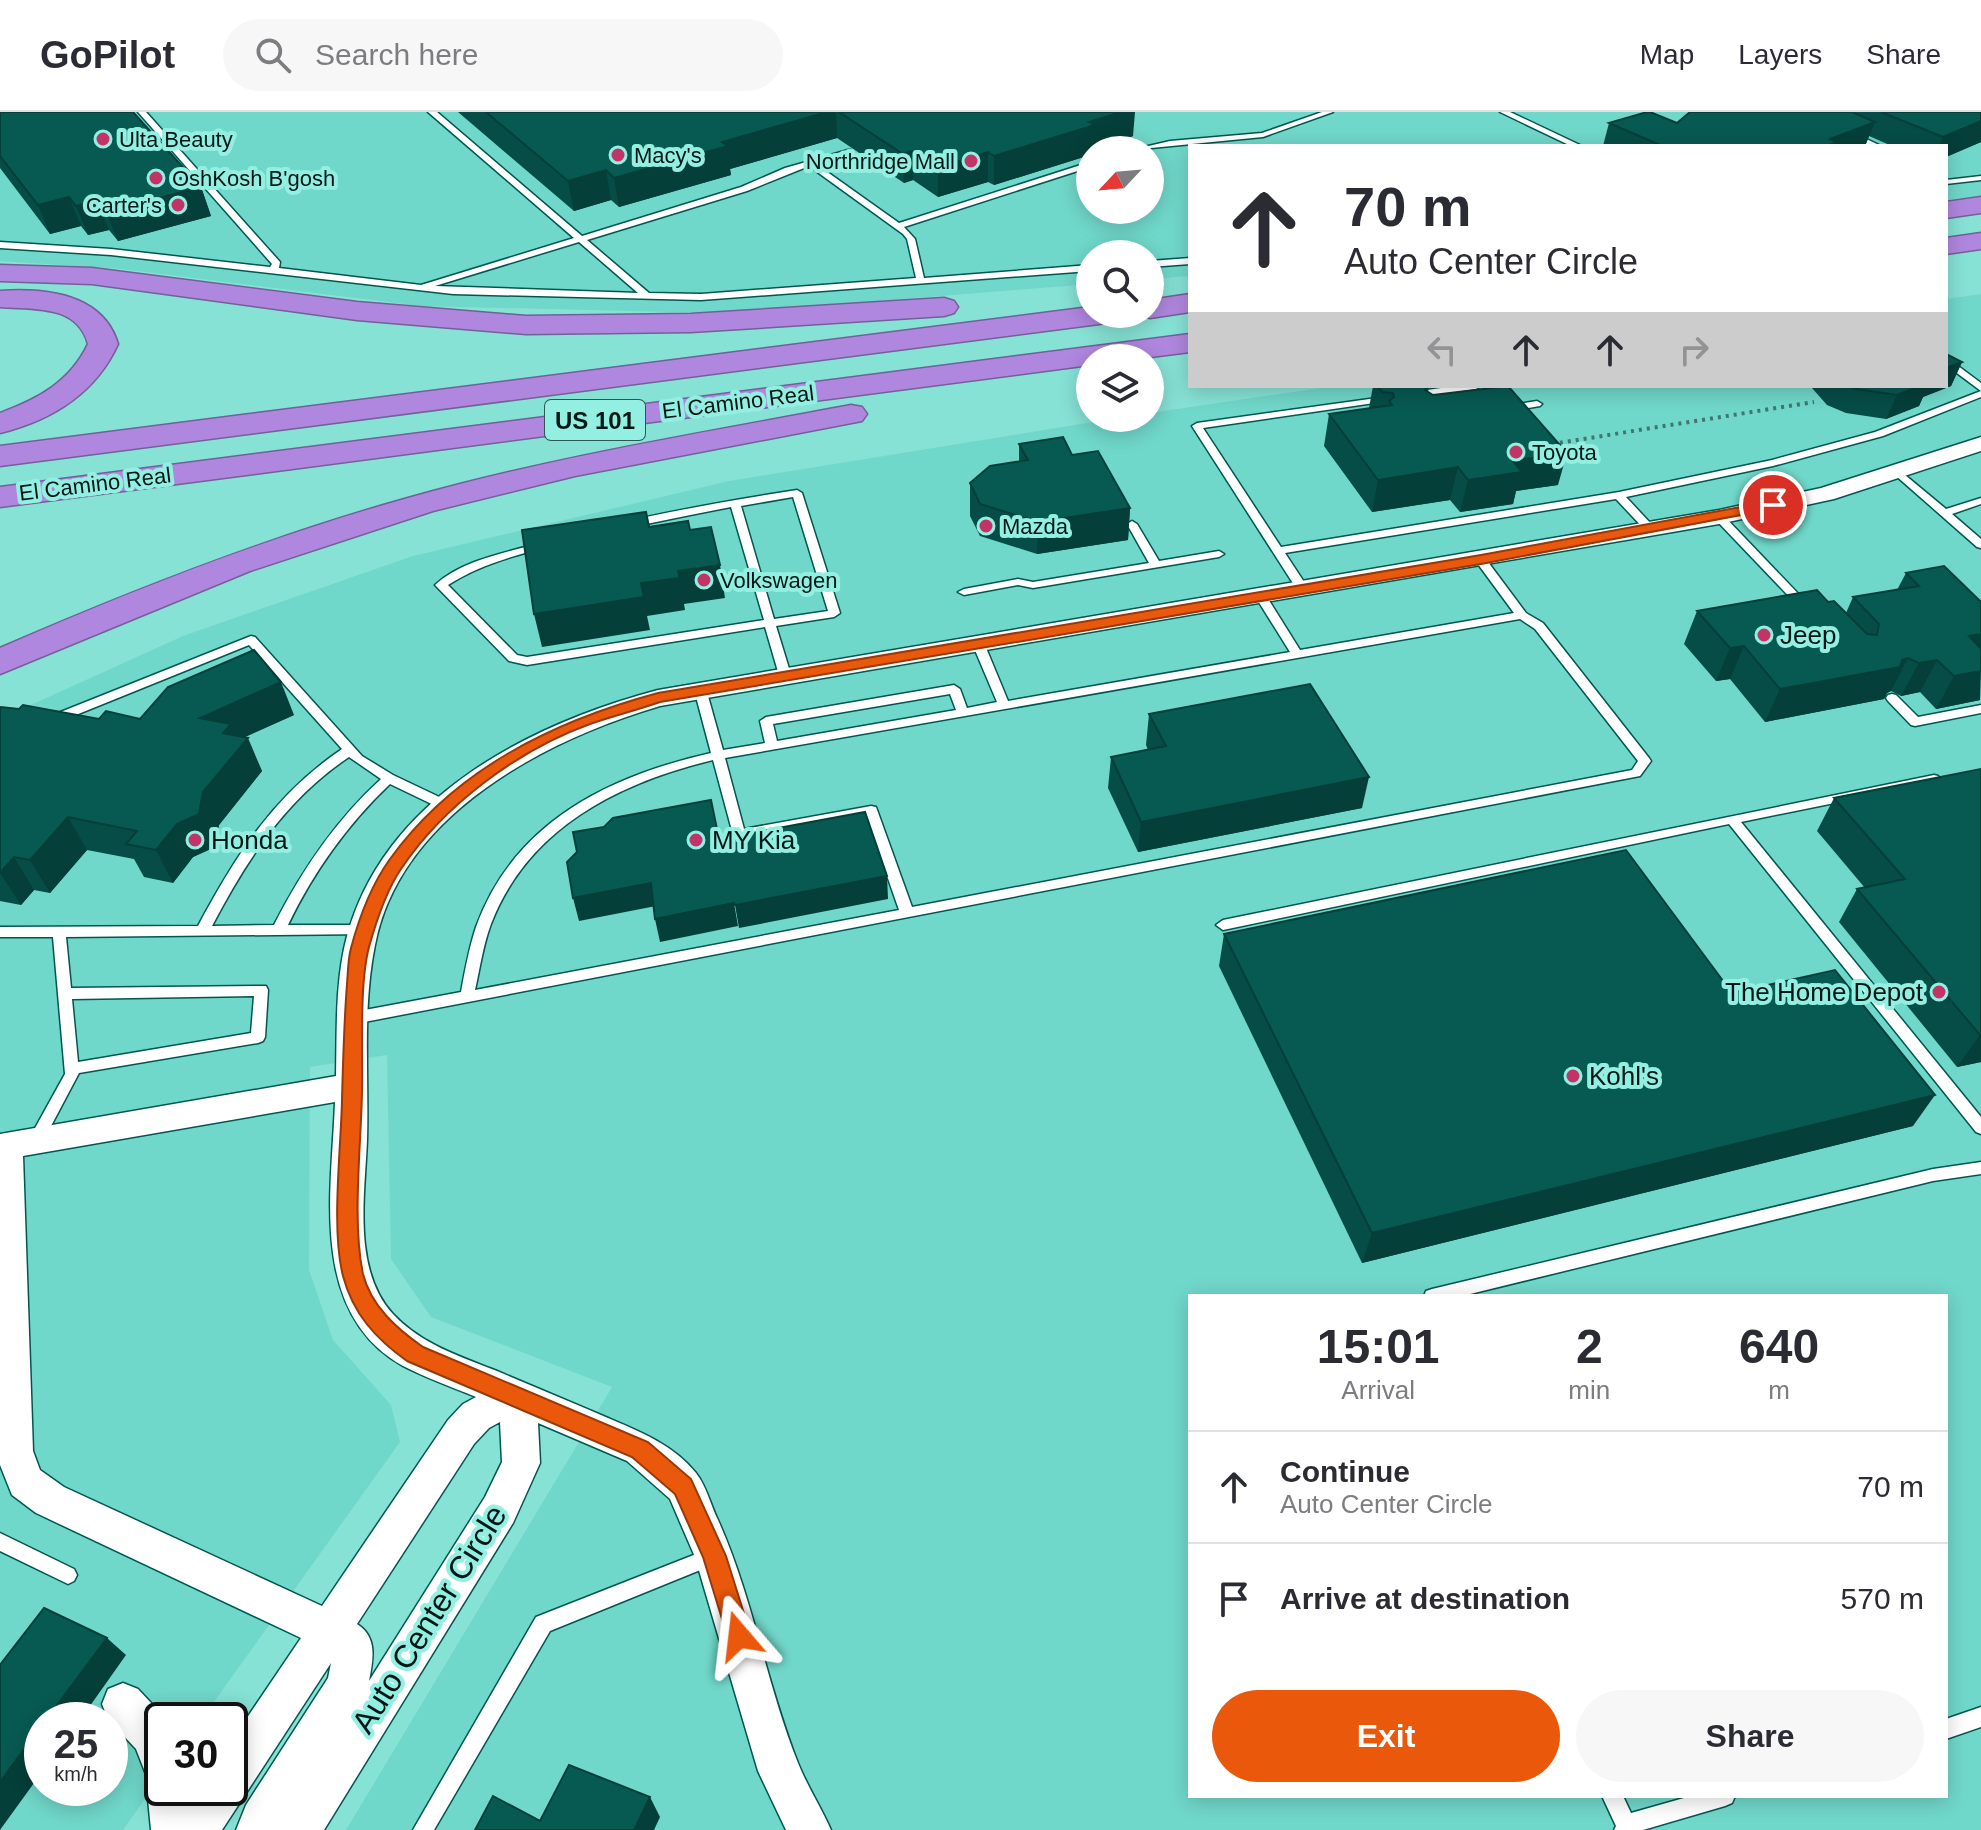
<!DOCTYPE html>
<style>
body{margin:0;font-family:Helvetica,sans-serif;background:#f7f7f7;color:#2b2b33;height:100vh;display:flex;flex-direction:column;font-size:30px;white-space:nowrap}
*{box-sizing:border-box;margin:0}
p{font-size:26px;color:#7c7c81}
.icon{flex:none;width:44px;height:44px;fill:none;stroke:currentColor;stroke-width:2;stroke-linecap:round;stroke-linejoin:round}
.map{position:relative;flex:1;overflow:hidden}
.panel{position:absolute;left:1188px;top:1182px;width:760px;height:504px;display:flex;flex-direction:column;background:#fff;border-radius:0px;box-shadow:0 4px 20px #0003}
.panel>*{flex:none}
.banner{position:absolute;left:1188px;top:32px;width:760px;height:244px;border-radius:0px;box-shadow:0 4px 20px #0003;background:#fff;color:#2b2b33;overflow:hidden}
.needle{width:52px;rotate:244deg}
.buttons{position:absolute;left:1076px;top:24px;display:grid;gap:16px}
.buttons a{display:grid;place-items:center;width:88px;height:88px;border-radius:50%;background:#fff;box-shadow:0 4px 20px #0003;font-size:40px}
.speed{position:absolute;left:24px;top:1590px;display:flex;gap:16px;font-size:40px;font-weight:700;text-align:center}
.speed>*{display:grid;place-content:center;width:104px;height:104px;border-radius:50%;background:#fff;box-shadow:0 4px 20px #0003;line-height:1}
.speed small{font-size:20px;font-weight:400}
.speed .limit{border:4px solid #111;border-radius:12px;background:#fff;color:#111}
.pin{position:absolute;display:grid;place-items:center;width:68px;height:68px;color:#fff;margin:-34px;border:4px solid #fff;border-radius:50%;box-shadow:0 2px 8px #0007}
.me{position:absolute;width:88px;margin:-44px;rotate:343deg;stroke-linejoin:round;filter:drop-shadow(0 0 6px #0008)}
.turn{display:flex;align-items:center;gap:28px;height:168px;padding:0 24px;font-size:36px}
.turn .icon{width:104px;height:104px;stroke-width:2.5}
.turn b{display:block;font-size:56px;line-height:68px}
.lanes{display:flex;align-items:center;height:76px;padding:0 24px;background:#0003;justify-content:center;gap:40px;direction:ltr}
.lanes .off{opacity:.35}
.eta{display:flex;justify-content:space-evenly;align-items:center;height:136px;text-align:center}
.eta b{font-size:48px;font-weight:700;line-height:56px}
.action{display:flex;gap:16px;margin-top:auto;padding:16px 24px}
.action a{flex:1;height:92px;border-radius:48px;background:#ea580c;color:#fff;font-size:32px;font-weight:700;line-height:92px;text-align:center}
.action a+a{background:#f7f7f7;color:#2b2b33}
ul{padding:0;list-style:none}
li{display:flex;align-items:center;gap:24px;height:112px;padding:0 24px;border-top:2px solid #e1e1e2}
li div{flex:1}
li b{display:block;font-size:30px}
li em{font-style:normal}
header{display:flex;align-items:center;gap:48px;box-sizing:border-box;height:112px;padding:0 40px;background:#fff;border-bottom:2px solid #e1e1e2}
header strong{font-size:38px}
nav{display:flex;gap:44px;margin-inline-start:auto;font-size:28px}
.search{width:560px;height:72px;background:#f7f7f7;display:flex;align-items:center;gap:20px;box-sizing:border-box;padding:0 28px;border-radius:44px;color:#7c7c81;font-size:30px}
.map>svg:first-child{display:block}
.built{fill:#70d8ca;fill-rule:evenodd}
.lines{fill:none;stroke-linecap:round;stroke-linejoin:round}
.service-casing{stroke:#00574f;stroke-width:3}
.minor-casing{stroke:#00574f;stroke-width:3}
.motorway-casing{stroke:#726098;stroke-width:3}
.path{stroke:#3f776f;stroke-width:4;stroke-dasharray:3 5;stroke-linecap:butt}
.service{fill:#fff;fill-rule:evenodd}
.minor{fill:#fff;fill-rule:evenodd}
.motorway{fill:#b087df;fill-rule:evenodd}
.wall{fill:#064d47}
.shaded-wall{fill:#053f39}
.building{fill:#075a52;stroke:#053f39;stroke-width:2}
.route{fill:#ea580c;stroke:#983908;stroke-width:2}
.poi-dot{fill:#c13465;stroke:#93efe2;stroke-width:3}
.labels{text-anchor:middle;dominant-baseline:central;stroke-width:8;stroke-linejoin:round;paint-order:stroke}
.far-poi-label{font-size:22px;fill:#001815;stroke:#93efe2;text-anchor:start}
.far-street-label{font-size:22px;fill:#001815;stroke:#93efe2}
.shield{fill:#93efe2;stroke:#2c5852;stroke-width:2}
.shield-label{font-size:24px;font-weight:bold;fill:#001815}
.poi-label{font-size:26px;fill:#001815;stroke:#93efe2;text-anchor:start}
.near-street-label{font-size:32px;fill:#001815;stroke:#93efe2}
</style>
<header>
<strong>GoPilot</strong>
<div class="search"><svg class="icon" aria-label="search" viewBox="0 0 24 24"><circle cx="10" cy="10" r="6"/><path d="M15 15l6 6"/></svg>Search here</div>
<nav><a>Map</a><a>Layers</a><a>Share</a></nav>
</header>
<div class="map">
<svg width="1981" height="1718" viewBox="0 0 1981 1718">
<rect width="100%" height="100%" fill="#86e2d5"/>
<!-- built -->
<g class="built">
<path d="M0,0H1981V84L1946,88V34H1190V164L1150,167V142H1090V172L855,191L712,201L421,194L121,157L0,149ZM1090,38H1150V98H1090Z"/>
<path d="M1981,182V1718H346L612,1275L431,1205L391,1147L387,943L310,955L309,1158L333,1228L391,1293L400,1330L201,1608H162V1663L123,1718H0V607L183,524L413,444L729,369L1118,306H1150V301L1334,274H1946V187ZM1190,1184H1946V1684H1190ZM42,1608H110V1676H42Z"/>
</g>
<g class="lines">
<!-- service casing -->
<g class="service-casing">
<g id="service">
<path d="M138,0H146L280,150L279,156L421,173L574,126L428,0H437L582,124L741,75L785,56L848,38H851V42L816,52L899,111L1090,50V55L904,115L915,127L924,166L1090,153V159L701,188L453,182L111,143L0,136V130L111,137L270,155L272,152ZM809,54L903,122L907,127L916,166L701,182L649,181L587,128L747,79ZM579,130L638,181L435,174Z"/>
<polygon points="1322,0 1333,0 1263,25 1131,38 1170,29 1262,21"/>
<polygon points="1500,0 1510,0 1582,34 1571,34"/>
<polygon points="1848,21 1854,21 1881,34 1870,34 1848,25"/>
<polygon points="1981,64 1981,68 1946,72 1946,68"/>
<polygon points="1190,146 1190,152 1150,155 1150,149"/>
<polygon points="1946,245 1981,271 1981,279 1946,253"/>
<polygon points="1455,274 1481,274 1476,277 1413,286 1408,283 1413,280"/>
<polygon points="1981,279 1981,285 1883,324 1773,354 1626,385 1654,415 1654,419 1646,419 1616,387 1285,441 1308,476 1302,479 1296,476 1192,314 1197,311 1391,284 1393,286 1388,289 1203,316 1281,435 1619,380 1772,348 1875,320"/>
<polygon points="1537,289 1542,292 1540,294 1506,300 1501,297 1506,294"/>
<polygon points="1899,358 1946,397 1981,386 1981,392 1952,402 1981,427 1981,436 1977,435 1895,363 1895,359"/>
<path d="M797,378L802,381L840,501L834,505L776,514L791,563L785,567L779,563L765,515L527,553L509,549L435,473C459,451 495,443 525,435C615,409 706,392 797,378ZM793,385L828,499L774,507L741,394ZM731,395L764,508L527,545L517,543L448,473C485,449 532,439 575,428C626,416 679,405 731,395Z"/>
<polygon points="1719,402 1723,403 1809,493 1809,497 1801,497 1715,407 1714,405"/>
<polygon points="1132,409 1137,412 1159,449 1219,439 1224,442 1219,445 1033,476 1018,473 964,483 958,480 964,477 1018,467 1033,470 1149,451 1127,412"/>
<path d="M1481,445L1485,446L1526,501L1543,511L1649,646L1651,649L1640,664L354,912L349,910L347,906L349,902L354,900L461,880C465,858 469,836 476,815C514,710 609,664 711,641L694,577L696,574L700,573L706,577L723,638L765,631L760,609L766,605L954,573L960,577L967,596L997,590L972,531L978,527L984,531L1008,589L1290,540L1255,484L1261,481L1265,482L1300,538L1514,501L1475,448ZM1520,507L1535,517L1638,649L1632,658L912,795L876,695L871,694L744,717L725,646ZM950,582L956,598L777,629L773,612ZM713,648L734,726L739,728L866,703L899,798L475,878C480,856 483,833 491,812C528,716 618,671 713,648Z"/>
<path d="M251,524L255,525L362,644L393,663L452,691L453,694L447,698L442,697L390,672C347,713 314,759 288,813H364L369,814L371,818L369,822L66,825L71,876L266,874L268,878L265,925L263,929L258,931L79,961L42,1031L37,1033L32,1031L29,1027L65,962L53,825H0V815L198,814C236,743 274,683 342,637L249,533L56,611H48L46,608L48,605ZM349,645L381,667C335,709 302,758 274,813L212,814C247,747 286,687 349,645ZM254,884L251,921L78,950L72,887Z"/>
<polygon points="1892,582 1896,583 1918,605 1981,593 1981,601 1915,614 1911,613 1888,589 1886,586 1888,583"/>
<polygon points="1934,663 1938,664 1940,667 1938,670 1741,710 1981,1005 1981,1022 1976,1020 1729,712 1223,818 1216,813 1223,808"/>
<polygon points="1981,1050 1981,1062 1933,1069 1462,1184 1424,1184 1426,1179 1432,1177 1933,1057"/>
<polygon points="0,1421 74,1457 77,1463 74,1469 68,1472 0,1439"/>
<polygon points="714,1435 720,1438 723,1444 720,1450 550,1519 434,1718 413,1718 536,1505"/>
<polygon points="1981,1595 1981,1615 1946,1627 1946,1607"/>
<polygon points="1602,1684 1623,1684 1631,1701 1691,1684 1735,1684 1732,1691 1725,1694 1643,1718 1614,1718 1616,1714"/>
</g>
</g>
<!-- minor casing -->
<g class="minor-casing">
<path id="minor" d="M1981,325V339L1834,387L1719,412L660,594C545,628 400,703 375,833C362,897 369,964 367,1028C365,1082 352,1158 393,1202C421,1232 459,1244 497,1259C534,1275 571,1290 608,1306C639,1319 674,1333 696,1361C706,1373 711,1394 718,1408C753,1486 766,1571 798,1651C807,1674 821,1695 831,1718H786L758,1659L695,1445L670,1387L627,1349L538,1311L540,1351L513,1411L324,1718H236L246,1693L328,1566L331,1551L222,1718H151L147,1676L151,1666L147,1665L136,1637L108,1607L102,1592L108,1577L123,1571L138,1577L167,1608H162V1676H189L191,1689L200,1676H230V1631L301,1526L36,1401L12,1383L0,1353V1022L336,964C337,918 335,869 347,824C385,685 530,612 658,578L1719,398L1821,376ZM335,990C332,1078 308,1201 403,1254C426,1266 452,1275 476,1285L463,1292L448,1308L322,1494L64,1375L40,1358L33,1339L23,1044ZM500,1310L502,1350L485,1385L369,1569C373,1548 378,1525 357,1512L474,1332L489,1316Z"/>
</g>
<!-- motorway casing -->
<g class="motorway-casing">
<g id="motorway">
<polygon points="1981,85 1981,101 1946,106 1946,90"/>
<polygon points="1981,121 1981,137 1946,142 1946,126"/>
<polygon points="0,153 92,156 357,190 526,204 691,202 944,186 954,189 958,195 954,201 944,204 691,220 526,222 357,208 92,172 0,169"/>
<path d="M0,179C46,176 103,182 118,232C95,282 52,308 0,321V301C38,287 70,270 88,232C77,192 34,198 0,195Z"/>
<polygon points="1190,182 1190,200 1150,206 1139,202 1150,202 1150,188"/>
<polygon points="1090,195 1090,202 1122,202 1117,208 1107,211 0,354 0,334"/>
<polygon points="1190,222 1190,240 1143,246 1090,246 1090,253 0,395 0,375"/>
<path d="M851,293L862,295L867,302L862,309L575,364L433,399L250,459L0,562V536C133,478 268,425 408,386C553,345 703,321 851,293Z"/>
</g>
</g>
<!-- path -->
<polyline class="path" points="1552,332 1814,290"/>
<!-- service -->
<use href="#service" class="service"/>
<!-- minor -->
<use href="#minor" class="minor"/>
<!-- motorway -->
<use href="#motorway" class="motorway"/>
</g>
<!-- wall -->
<g class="wall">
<polygon points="0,0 201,75 211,104 118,129 109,118 88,123 81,114 50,122 0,56"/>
<polygon points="458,0 1121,0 1133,24 1094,37 1094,38 1090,38 1090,43 994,73 988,70 938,85 913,68 904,71 837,26 730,57 731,63 619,95 611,88 574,99"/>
<polygon points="1690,0 1981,0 1981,30 1946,45 1946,34 1892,34 1869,24 1865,34 1603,34 1609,11 1677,11"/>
<polygon points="1962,250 1951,274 1923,285 1919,294 1886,307 1846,301 1827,293 1812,276 1812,274 1946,274"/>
<polygon points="1373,274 1429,274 1428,280 1558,373 1516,379 1513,392 1460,400 1450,388 1372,400 1324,334 1329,302 1369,296"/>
<polygon points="1019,332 1072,343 1130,396 1128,428 1037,442 980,424 970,404 970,371 1019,350"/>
<polygon points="1944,454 1980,588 1936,597 1920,580 1901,584 1891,579 1887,581 1884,587 1765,610 1730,567 1716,569 1684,532 1697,499 1828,490 1846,501 1853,485 1897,478 1906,461"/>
<polygon points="0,597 99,607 294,603 245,625 262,659 219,713 215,735 193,745 173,771 144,765 134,747 87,738 50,781 34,778 21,793 0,789"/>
<polygon points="1149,602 1362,696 1138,740 1108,676 1111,645 1148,638 1146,633"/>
<polygon points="1981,657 1981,950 1957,955 1839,810 1857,777 1865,776 1817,719 1834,686"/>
<polygon points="1224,822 1732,881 1913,1014 1362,1151 1219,854"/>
</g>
<!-- shaded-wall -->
<g class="shaded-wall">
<polygon points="827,0 836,0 837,26 730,57 731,63 619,95 614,66 722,30"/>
<polygon points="1121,0 1135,0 1133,24 1094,37 1094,38 1090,38 1090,43 994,73 994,44 1089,10"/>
<polygon points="1981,9 1981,30 1946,45 1946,34 1939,34 1943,25"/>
<polygon points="1875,10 1865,34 1827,34 1830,27"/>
<polygon points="912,39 913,68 904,71 903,42"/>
<polygon points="988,40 988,70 938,85 938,56"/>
<polygon points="606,58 611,88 574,99 568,69"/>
<polygon points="201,75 211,104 118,129 106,100"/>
<polygon points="69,85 81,114 50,122 38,93"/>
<polygon points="97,89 109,118 88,123 76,94"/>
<polygon points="1962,250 1951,274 1923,285 1919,294 1886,307 1897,283 1918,274 1946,274 1946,256"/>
<polygon points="1567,341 1558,373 1516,379 1513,392 1460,400 1468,368 1513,349"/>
<polygon points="1458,355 1450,388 1372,400 1378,368"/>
<polygon points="1130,396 1128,428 1037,442 1038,410"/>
<polygon points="720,453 725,486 684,492 685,498 647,504 650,518 542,535 534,502 678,459"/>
<polygon points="1981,522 1981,551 1969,524"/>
<polygon points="1744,534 1730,567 1716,569 1730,536"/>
<polygon points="1908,546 1891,579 1887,581 1884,587 1765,610 1780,577"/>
<polygon points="1937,548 1920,580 1901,584 1919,551"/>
<polygon points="1981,559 1980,588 1936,597 1954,564"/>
<polygon points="281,570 294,603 238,628 248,626 262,659 219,713 215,735 193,745 173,771 156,738 177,712 200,606"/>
<polygon points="1369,665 1362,696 1138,740 1141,710"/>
<polygon points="68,705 87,738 50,781 30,748"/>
<polygon points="14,745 34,778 21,793 0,761"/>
<polygon points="887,764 888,787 739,816 735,793"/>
<polygon points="651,771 656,794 579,809 573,786"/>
<polygon points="734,791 738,814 660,830 655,807"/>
<polygon points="1980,923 1981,923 1981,950 1957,955"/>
<polygon points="1935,983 1913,1014 1362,1151 1372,1121"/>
<polygon points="107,1526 126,1543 80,1608 46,1608"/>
<polygon points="42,1613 42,1660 0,1718 0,1670"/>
<polygon points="650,1685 660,1705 654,1718 634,1718"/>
</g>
<!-- building -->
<g class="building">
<polygon points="0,0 133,0 201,75 106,100 97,89 76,94 69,85 38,93 0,44"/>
<polygon points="486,0 827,0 722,30 728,34 614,66 606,58 568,69"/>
<polygon points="839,0 1121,0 1089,10 1095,13 994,44 988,40 938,56 912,39 903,42"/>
<polygon points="1647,0 1650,0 1677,11 1690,0 1852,0 1875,10 1830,27 1837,30 1827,34 1662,34 1609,11"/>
<polygon points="1881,0 1981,0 1981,9 1943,25"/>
<polygon points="1946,242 1962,250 1946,256"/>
<polygon points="1377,274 1429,274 1425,278 1433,283 1508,274 1567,341 1513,349 1522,360 1468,368 1458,355 1378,368 1329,302 1392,293 1389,289 1394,285 1393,281 1382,280"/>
<polygon points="1849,274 1920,274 1897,283 1856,277"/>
<polygon points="1063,325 1072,343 1098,339 1130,396 1038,410 980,392 970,371 990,354 1028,348 1019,332"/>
<polygon points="646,400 649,415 688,409 690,418 711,415 720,453 678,459 680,466 641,471 644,485 534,502 522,418"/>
<polygon points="1944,454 1981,490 1981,522 1969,524 1981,537 1981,559 1954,564 1937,548 1919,551 1908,546 1902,548 1900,555 1780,577 1744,534 1730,536 1697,499 1817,478 1828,490 1834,489 1867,522 1877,523 1879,512 1853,485 1919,474 1906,461"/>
<polygon points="254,538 281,570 200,606 231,612 223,621 248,626 203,680 199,702 177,712 156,738 126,732 137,719 68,705 30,748 14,745 0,761 0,597 1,595 19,597 23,593 99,607 106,599 140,607 168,575"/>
<polygon points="1310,572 1369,665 1141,710 1111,645 1166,634 1149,602"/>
<polygon points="1981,657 1981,923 1980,923 1857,777 1905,767 1834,686"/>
<polygon points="711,688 719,727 865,700 887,764 735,793 734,791 655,807 651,771 573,786 567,750 577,740 573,720 604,715 613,706"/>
<polygon points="1626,738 1732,881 1835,858 1935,983 1372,1121 1224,822"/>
<polygon points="44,1496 107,1526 46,1608 42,1608 42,1613 0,1670 0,1553"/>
<polygon points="569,1653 650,1685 634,1718 475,1718 493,1684 540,1709"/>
</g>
<!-- route -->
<path class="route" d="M1773,389L1780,393L1778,396L1481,452L660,590C637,598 613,604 590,612C518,638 444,693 401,757C386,779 376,810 369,835C359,873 363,940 362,980C361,1034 352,1110 363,1162C371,1194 397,1217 423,1235L648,1330L691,1367L726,1444L751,1524L747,1533L739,1537L730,1533L703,1445L675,1382L632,1345L407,1249C376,1227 353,1202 343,1164C331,1117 341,1038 342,988C343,949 344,911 347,872C348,860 348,847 351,836C359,806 372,772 390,747C455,657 554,609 658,581L1481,443Z"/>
<!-- markers -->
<g class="poi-dot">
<circle cx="103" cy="27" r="8"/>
<circle cx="618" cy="43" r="8"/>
<circle cx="971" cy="49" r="8"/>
<circle cx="156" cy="66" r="8"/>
<circle cx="178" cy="93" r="8"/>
<circle cx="1516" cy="340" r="8"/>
<circle cx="986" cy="414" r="8"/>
<circle cx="704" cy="468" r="8"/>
<circle cx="1764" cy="523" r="8"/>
<circle cx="195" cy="728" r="8"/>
<circle cx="696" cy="728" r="8"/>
<circle cx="1939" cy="880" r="8"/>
<circle cx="1573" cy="964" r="8"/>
</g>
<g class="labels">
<!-- far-poi labels -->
<g class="far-poi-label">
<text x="119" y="27">Ulta Beauty</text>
<text x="634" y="43">Macy's</text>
<text x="955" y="49" text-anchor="end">Northridge Mall</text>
<text x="172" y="66">OshKosh B'gosh</text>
<text x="162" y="93" text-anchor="end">Carter's</text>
<text x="1532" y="340">Toyota</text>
<text x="1002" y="414">Mazda</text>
<text x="720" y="468">Volkswagen</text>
</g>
<!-- far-street labels -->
<g class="far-street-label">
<text transform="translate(738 290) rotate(-7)">El Camino Real</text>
<text transform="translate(95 372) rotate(-7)">El Camino Real</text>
</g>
<!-- shield labels -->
<rect class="shield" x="545" y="288" width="100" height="40" rx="6"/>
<g class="shield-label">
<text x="595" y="308">US 101</text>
</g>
<!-- poi labels -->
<g class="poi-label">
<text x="1780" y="523">Jeep</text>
<text x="211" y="728">Honda</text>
<text x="712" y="728">MY Kia</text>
<text x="1923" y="880" text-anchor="end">The Home Depot</text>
<text x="1589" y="964">Kohl's</text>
</g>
<!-- near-street labels -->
<g class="near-street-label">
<text transform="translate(429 1507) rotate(-58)">Auto Center Circle</text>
</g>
</g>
</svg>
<div class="buttons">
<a><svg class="needle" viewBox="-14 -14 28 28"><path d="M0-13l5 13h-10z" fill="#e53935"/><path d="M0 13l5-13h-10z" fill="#7c7c81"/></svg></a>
<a><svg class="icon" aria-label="search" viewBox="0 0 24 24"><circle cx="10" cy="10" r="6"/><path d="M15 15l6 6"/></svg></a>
<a><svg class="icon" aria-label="layers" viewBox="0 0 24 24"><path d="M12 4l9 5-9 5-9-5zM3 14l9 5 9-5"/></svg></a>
</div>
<div class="speed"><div>25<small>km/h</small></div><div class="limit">30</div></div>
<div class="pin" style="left:1773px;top:393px;background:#d93025"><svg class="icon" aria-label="arrive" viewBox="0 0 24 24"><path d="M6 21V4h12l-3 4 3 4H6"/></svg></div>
<svg class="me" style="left:739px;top:1524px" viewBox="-20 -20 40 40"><path d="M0-17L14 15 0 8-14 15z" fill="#ea580c" stroke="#fff" stroke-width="4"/></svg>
<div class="banner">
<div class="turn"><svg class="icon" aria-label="ahead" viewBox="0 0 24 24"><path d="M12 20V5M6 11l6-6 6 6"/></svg><div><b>70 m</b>Auto Center Circle</div></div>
<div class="lanes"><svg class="icon off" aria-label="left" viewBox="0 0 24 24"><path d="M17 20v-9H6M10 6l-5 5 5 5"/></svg><svg class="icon" aria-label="ahead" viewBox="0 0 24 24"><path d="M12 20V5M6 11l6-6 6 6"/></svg><svg class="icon" aria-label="ahead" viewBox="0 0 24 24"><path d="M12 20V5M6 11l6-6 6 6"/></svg><svg class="icon off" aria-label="right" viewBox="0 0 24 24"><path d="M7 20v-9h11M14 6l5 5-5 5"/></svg></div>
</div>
<section class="panel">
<div class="eta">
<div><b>15:01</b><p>Arrival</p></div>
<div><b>2</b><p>min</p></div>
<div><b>640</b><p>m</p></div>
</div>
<ul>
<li><svg class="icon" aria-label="ahead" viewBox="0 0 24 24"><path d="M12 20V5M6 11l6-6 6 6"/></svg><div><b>Continue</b><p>Auto Center Circle</p></div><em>70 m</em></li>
<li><svg class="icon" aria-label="arrive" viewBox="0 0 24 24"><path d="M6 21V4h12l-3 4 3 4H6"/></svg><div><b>Arrive at destination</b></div><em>570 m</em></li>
</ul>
<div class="action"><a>Exit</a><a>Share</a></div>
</section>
</div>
